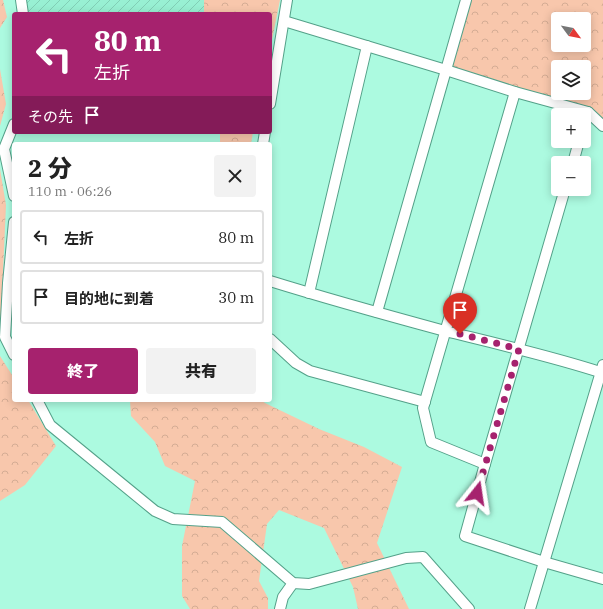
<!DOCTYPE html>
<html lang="ja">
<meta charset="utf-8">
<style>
body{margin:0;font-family:"IBM Plex Serif","Noto Sans JP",serif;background:#f2f2f2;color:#222;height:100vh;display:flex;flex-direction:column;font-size:15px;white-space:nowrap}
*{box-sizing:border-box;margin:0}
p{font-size:13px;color:#767676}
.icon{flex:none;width:22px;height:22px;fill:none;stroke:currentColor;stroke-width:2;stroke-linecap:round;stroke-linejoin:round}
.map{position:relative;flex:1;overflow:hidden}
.sheet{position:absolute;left:12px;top:142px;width:260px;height:260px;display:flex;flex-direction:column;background:#fff;border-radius:4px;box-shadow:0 2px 10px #0003}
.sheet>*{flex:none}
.top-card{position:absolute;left:12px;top:12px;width:260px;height:122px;border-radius:4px;box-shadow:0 2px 10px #0003;background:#a6226e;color:#fff;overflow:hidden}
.needle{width:26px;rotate:122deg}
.tools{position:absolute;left:551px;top:12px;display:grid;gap:8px}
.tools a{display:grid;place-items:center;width:40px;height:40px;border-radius:4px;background:#fff;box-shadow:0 2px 10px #0003;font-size:20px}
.pin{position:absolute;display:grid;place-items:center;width:34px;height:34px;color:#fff;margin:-41px -17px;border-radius:50% 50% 50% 0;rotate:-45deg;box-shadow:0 0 4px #0007}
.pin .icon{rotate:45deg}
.me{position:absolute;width:44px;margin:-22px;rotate:15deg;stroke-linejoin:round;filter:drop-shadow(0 0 3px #0008)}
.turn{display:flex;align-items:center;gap:14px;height:84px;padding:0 16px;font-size:18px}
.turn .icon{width:52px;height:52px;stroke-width:2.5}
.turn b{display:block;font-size:28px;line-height:34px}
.then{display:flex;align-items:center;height:38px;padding:0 16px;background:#0003;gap:8px;font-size:15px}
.round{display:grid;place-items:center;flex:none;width:42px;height:42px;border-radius:4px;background:#f2f2f2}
.headline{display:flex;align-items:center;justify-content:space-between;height:68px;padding:0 16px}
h1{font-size:24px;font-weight:800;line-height:30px}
.action{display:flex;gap:8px;margin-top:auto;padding:8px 16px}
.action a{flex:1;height:46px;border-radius:4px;background:#a6226e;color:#fff;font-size:16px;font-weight:800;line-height:46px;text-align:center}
.action a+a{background:#f2f2f2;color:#222}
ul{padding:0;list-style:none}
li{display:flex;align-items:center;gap:12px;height:54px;margin:0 8px 6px;padding:0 8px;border:2px solid #e0e0e0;border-radius:4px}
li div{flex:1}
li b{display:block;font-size:15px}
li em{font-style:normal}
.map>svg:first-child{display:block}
.industrial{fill:url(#industrial-furrows)}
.forest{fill:url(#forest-crowns);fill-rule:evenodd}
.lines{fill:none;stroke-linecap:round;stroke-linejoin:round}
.street-casing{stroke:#54a189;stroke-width:12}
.street{stroke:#fff;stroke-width:10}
.route{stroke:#a6226e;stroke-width:7;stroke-dasharray:0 12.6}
</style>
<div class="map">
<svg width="603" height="609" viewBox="0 0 603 609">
<defs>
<pattern id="industrial-furrows" width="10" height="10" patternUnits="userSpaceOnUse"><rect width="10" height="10" fill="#98f0d3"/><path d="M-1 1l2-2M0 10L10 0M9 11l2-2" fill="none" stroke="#82cfb6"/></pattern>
<pattern id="forest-crowns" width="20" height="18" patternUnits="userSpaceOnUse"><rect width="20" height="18" fill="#f8c7ac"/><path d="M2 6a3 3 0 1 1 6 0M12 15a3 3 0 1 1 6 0" fill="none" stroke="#d4ac94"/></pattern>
</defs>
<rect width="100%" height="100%" fill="#acfae0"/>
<!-- industrial -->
<polygon class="industrial" points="21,0 204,0 204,14 23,14"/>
<!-- forest -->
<g class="forest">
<polygon points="0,0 3,0 7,17 0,28"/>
<polygon points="204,0 280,0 270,50 270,14 204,14"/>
<path d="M466,0H603V126L588,112L446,70ZM558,19H584V45H558ZM558,67H584V93H558Z"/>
<polygon points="0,69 6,104 0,126"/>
<polygon points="220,132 253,132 251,144 220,144"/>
<polygon points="0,169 6,205 0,340"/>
<polygon points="0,356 14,378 14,400 28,400 56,446 25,485 0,501"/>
<polygon points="130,400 261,400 265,403 319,429 364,447 402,467 377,543 409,609 358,609 353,587 324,528 279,510 267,524 259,581 268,598 268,609 190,609 182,596 182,546 195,481 165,466 155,442 131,416"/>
</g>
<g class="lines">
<!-- street casing -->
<g class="street-casing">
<g id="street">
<polyline points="21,0 23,14"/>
<polyline points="284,21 446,70 515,92 588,112 603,126"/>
<polyline points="270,104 287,0"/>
<polyline points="14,124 4,149 14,196"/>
<polyline points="584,125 588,112"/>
<polyline points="263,144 265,132"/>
<polyline points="573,163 579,141"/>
<polyline points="565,189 485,464 465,536 544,562 603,579"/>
<polyline points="14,222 8,283 5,337 14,355"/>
<path d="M270,281C328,299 386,315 445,331C498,344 551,356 603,373"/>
<polyline points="309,293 367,46"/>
<polyline points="377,312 466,0"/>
<polyline points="270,339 296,363 310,371 425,402"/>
<polyline points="37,400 50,425 155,511 173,519 222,522 293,583 309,584 406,558 423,557 469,609"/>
<polyline points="485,464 431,442 423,408 515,92"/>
<polyline points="280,609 283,597 293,583"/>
<polyline points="530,609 603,365"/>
</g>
</g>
<!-- street -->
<use href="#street" class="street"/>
</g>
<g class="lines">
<!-- route -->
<polyline class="route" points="460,334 519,349 477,493"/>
</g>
</svg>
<div class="tools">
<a><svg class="needle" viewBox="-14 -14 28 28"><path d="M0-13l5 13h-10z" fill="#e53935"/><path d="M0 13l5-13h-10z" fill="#767676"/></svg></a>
<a><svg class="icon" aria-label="layers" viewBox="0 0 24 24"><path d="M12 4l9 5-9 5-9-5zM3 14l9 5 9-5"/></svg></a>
<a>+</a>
<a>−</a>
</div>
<div class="pin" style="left:460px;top:334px;background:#d93025"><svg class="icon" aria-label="arrive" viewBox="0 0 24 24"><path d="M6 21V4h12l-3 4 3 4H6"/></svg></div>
<svg class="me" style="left:477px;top:493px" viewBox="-20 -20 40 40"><path d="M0-17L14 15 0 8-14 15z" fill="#a6226e" stroke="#fff" stroke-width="4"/></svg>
<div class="top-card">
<div class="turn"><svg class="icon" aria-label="left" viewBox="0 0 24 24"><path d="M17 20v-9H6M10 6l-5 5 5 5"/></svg><div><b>80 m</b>左折</div></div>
<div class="then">その先<svg class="icon" aria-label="arrive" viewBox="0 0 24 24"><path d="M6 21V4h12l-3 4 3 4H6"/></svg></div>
</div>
<section class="sheet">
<div class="headline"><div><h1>2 分</h1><p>110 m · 06:26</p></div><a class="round"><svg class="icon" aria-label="close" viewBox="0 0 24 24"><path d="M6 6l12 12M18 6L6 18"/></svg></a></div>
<ul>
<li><svg class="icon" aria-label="left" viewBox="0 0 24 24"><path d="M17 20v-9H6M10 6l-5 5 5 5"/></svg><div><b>左折</b></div><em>80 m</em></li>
<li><svg class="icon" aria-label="arrive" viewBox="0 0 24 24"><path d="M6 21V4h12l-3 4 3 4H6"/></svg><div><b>目的地に到着</b></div><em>30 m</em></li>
</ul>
<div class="action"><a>終了</a><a>共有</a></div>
</section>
</div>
